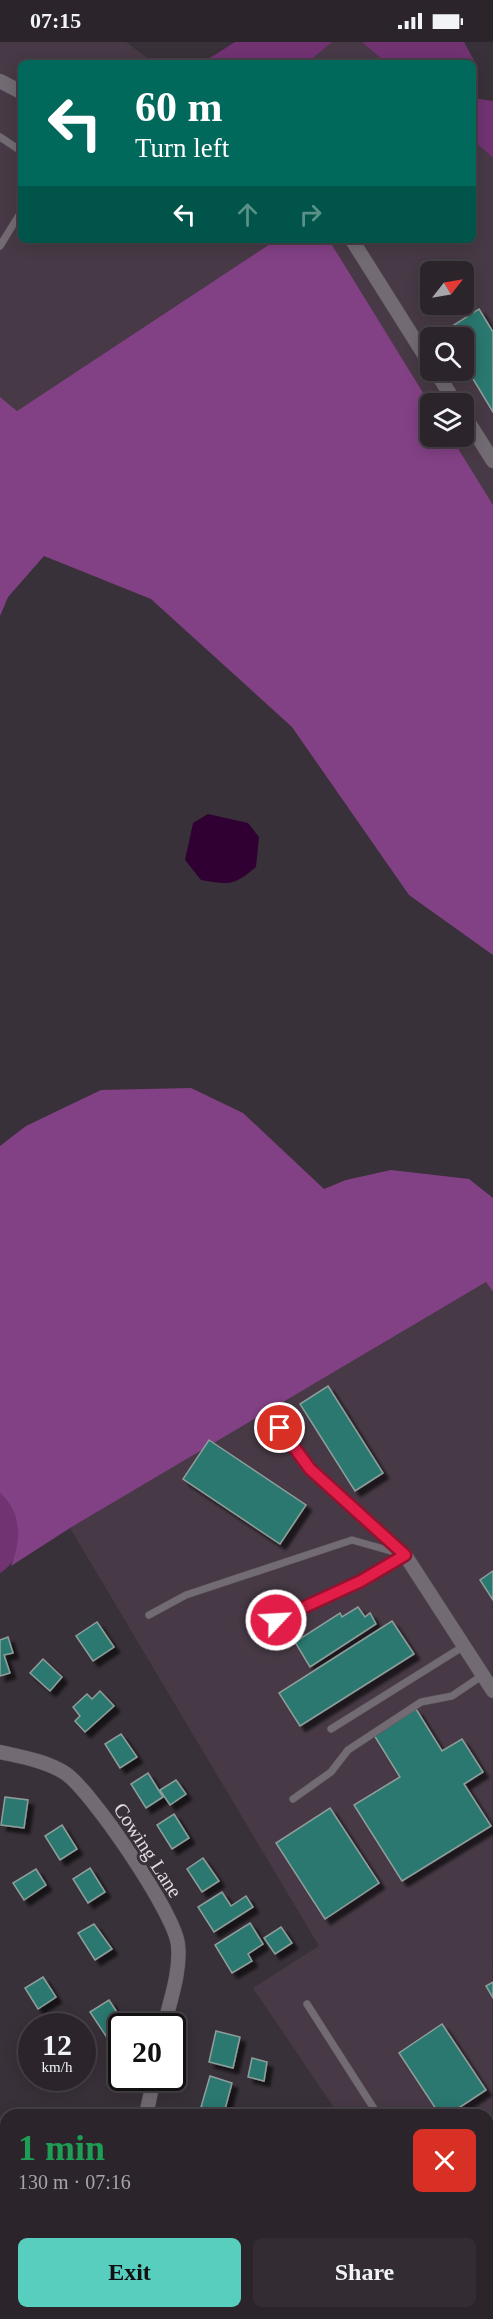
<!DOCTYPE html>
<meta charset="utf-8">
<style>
body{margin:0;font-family:Georgia,serif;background:#332d33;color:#f1f3f6;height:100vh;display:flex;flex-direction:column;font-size:22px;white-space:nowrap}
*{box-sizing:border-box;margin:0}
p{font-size:20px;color:#a6a5a9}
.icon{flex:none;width:33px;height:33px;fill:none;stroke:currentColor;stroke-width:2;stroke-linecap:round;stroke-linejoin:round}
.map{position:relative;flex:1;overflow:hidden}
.details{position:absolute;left:0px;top:2067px;width:494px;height:210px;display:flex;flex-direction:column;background:#2b252b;border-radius:18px 18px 0 0;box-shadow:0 3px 15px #0003,0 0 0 2px #474247}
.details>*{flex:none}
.top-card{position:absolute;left:18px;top:18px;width:458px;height:183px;border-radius:9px;box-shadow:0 3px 15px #0003,0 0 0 2px #474247;background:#00695c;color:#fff;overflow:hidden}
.needle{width:39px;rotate:59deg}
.fabs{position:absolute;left:420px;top:219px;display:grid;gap:12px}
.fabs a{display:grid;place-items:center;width:54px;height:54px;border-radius:9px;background:#2b252b;box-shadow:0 3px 15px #0003,0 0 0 2px #474247;font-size:30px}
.speed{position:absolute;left:18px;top:1971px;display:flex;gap:12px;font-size:30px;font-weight:700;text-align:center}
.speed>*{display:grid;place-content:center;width:78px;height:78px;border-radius:50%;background:#2b252b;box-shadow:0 3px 15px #0003,0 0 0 2px #474247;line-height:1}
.speed small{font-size:15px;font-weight:400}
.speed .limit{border:3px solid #111;border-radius:9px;background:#fff;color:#111}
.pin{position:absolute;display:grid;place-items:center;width:51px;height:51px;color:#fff;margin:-26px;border:3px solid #fff;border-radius:50%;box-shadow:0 2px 6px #0007}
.me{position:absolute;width:66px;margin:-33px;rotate:65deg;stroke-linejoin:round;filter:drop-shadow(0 0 4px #0008)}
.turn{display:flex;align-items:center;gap:21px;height:126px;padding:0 18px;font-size:27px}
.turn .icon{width:78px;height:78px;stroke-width:2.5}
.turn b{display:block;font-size:42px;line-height:51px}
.lanes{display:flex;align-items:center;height:57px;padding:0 18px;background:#0003;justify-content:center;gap:30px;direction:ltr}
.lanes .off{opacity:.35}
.round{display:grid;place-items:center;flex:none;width:63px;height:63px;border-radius:9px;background:#332d33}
.head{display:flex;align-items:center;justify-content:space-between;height:102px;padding:0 18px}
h1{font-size:36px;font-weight:600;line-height:45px;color:#1e9e55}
.action{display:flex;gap:12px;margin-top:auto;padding:12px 18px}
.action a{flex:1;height:69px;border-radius:9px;background:#58cebf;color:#111;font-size:24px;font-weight:600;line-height:69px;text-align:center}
.action a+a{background:#332d33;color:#f1f3f6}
.status{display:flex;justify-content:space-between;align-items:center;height:42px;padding:0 30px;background:#2b252b;direction:ltr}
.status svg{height:16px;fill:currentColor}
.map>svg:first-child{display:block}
.built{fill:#473a46;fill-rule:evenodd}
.green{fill:#723373}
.forest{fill:#834185}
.water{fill:#310033}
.building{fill:#2a786f;stroke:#8f9e9b;stroke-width:1.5;filter:url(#shadow)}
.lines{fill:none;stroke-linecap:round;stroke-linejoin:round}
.service-casing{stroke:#565056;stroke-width:8}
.minor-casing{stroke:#565056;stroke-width:15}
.service{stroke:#736b73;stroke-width:7}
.minor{stroke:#736b73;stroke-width:14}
.route-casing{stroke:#92132f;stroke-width:15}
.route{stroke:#e11d48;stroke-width:10}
.labels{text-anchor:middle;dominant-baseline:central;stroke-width:6;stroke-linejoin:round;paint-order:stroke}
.street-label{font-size:20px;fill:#e2dde2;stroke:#393139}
</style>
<div class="status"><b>07:15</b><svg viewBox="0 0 49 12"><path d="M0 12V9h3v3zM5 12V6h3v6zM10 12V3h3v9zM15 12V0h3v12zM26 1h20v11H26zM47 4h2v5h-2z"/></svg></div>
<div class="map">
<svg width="493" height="2277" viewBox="0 0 493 2277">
<defs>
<filter id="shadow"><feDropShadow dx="5.5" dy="5.5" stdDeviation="1.5" flood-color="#0009"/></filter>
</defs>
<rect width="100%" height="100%" fill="#393139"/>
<!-- built -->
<g class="built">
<polygon points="0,0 126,0 154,21 21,21 21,198 276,198 17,369 0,355"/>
<polygon points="332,0 362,0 386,21 307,21"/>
<path d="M473,98L493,116V463L451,395L464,394V362H430L329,198H472ZM430,230H464V262H430ZM430,296H464V328H430Z"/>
<polygon points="486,1240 493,1250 492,2177 488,2170 488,2073 339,2073 253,1946 319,1904 70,1486"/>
</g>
<!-- green -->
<g class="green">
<polygon points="235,0 332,0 307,21 202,21"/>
<polygon points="362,0 464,0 477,24 473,30 472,21 386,21"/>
<polygon points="473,56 493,59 493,116 473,98"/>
<path d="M0,1451C23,1472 29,1513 0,1531Z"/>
</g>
<!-- forest -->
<g class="forest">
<polygon points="276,198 329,198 430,362 430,394 451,395 493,463 493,913 409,853 292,685 151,557 44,514 8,555 0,574 0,355 17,369"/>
<path d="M191,1046L243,1071L324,1147L346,1138L391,1128L469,1137L493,1156V1250L486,1240L70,1486L11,1524C22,1497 22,1472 0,1451V1104L26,1084L101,1048Z"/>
</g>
<!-- water -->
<path class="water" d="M208,772L248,781L259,795L256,825C233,844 230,843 201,838L185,818L193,781Z"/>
<!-- building -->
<g class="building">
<polygon points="479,267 493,290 493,370 464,322 464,296 447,296 443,290"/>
<polygon points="328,1344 383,1431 355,1449 300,1362"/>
<polygon points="209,1398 306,1463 280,1502 183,1437"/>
<polygon points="493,1529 493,1558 480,1538"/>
<polygon points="358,1565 365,1575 370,1571 376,1582 310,1625 295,1600 340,1571 342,1575"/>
<polygon points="392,1579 414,1612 300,1684 279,1651"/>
<polygon points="97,1580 114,1605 93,1619 76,1594"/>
<polygon points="8,1595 13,1611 4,1613 10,1631 0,1634 0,1598"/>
<polygon points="43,1617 62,1635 50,1649 30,1631"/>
<polygon points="100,1649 114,1664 85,1690 75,1679 80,1674 73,1665 87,1652 92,1657"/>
<polygon points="416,1667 442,1709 462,1697 483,1730 464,1742 491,1784 402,1839 354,1763 400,1735 374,1693"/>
<polygon points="121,1692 137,1715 120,1726 105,1702"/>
<polygon points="148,1731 163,1755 146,1766 131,1742"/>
<polygon points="176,1738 186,1752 170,1763 160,1748"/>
<polygon points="5,1755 28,1758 24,1786 1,1783"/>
<polygon points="330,1766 379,1841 325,1877 276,1801"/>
<polygon points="174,1772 189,1796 172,1807 157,1783"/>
<polygon points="62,1783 77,1807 60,1818 45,1794"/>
<polygon points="203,1816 219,1839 202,1850 187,1827"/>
<polygon points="90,1826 105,1850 88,1861 73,1837"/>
<polygon points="36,1827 46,1843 24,1858 13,1841"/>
<polygon points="222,1850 231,1864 246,1854 253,1865 214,1890 198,1865"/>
<polygon points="250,1881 263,1902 248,1912 252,1919 232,1931 215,1903"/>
<polygon points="94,1882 112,1907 95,1918 78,1891"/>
<polygon points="281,1885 292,1901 275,1912 264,1896"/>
<polygon points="43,1935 56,1955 38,1967 25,1946"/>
<polygon points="493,1940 493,1956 486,1944"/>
<polygon points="109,1958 126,1984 122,1984 122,1988 108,1997 90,1970"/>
<polygon points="69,1972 76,1984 56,1984 54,1981"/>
<polygon points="442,1982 486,2048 448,2073 440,2073 399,2011"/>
<polygon points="216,1989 240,1995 233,2026 209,2020"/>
<polygon points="252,2016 267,2020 264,2039 248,2035"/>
<polygon points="210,2034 232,2041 224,2071 201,2065"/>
<polygon points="6,2171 6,2199 2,2202 0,2175"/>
<polygon points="241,2271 263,2271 275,2277 238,2277"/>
</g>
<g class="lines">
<!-- service casing -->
<g class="service-casing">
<g id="service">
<polyline points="0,95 21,109"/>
<polyline points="0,204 21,170"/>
<polyline points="280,1386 311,1427 403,1511"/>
<polyline points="149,1573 186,1553 352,1498 405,1513"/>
<polyline points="276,1578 361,1539 405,1513"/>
<polyline points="331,1687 464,1604"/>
<polyline points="293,1757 331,1730 348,1708 421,1660 452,1654 483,1633"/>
<polyline points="307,1962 378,2073"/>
<polyline points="488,2114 493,2125"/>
</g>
</g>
<!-- minor casing -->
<g class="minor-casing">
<g id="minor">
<polyline points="0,39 21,50"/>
<polyline points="352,198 430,322"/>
<polyline points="435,328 456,362"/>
<polyline points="464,373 493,419"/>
<polyline points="405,1513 493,1649"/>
<path d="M0,1710C22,1715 46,1719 65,1731C91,1748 176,1873 178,1903C181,1929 170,1959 164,1984"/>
<polyline points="146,2073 154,2036"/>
<polyline points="0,2260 6,2256"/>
<polyline points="100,2277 101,2271"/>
</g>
</g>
<!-- service -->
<use href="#service" class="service"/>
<!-- minor -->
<use href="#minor" class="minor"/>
</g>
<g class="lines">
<!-- route casing -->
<g class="route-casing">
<polyline id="route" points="276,1578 361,1539 405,1513 310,1427 280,1386"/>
</g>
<!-- route -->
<use href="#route" class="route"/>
</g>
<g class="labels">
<!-- street labels -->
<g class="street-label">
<text transform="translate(148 1808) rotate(57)">Cowing Lane</text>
</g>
</g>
</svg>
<div class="fabs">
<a><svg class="needle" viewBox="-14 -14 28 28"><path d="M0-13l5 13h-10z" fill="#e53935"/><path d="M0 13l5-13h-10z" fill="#a6a5a9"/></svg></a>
<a><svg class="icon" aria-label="search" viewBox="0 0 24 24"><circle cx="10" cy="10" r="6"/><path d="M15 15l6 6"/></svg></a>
<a><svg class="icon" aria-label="layers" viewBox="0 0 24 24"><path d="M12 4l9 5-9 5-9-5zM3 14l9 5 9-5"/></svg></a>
</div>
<div class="speed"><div>12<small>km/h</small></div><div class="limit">20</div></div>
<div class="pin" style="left:280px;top:1386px;background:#d93025"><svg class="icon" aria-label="arrive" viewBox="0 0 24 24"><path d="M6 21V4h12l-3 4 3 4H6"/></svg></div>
<svg class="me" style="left:276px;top:1578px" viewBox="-20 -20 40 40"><circle r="17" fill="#e11d48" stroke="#fff" stroke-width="3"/><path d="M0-11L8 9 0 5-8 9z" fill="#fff"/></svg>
<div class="top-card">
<div class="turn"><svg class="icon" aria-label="left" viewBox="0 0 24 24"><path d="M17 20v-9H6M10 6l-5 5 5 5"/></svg><div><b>60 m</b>Turn left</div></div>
<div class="lanes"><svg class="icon" aria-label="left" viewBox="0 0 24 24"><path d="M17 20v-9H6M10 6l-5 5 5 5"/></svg><svg class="icon off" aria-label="ahead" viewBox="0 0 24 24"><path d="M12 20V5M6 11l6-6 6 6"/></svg><svg class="icon off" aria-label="right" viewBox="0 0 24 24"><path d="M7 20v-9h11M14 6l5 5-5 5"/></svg></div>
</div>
<section class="details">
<div class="head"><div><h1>1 min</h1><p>130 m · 07:16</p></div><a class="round" style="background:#d93025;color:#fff"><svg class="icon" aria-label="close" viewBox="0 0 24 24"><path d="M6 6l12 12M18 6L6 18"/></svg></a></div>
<div class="action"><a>Exit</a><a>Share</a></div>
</section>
</div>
